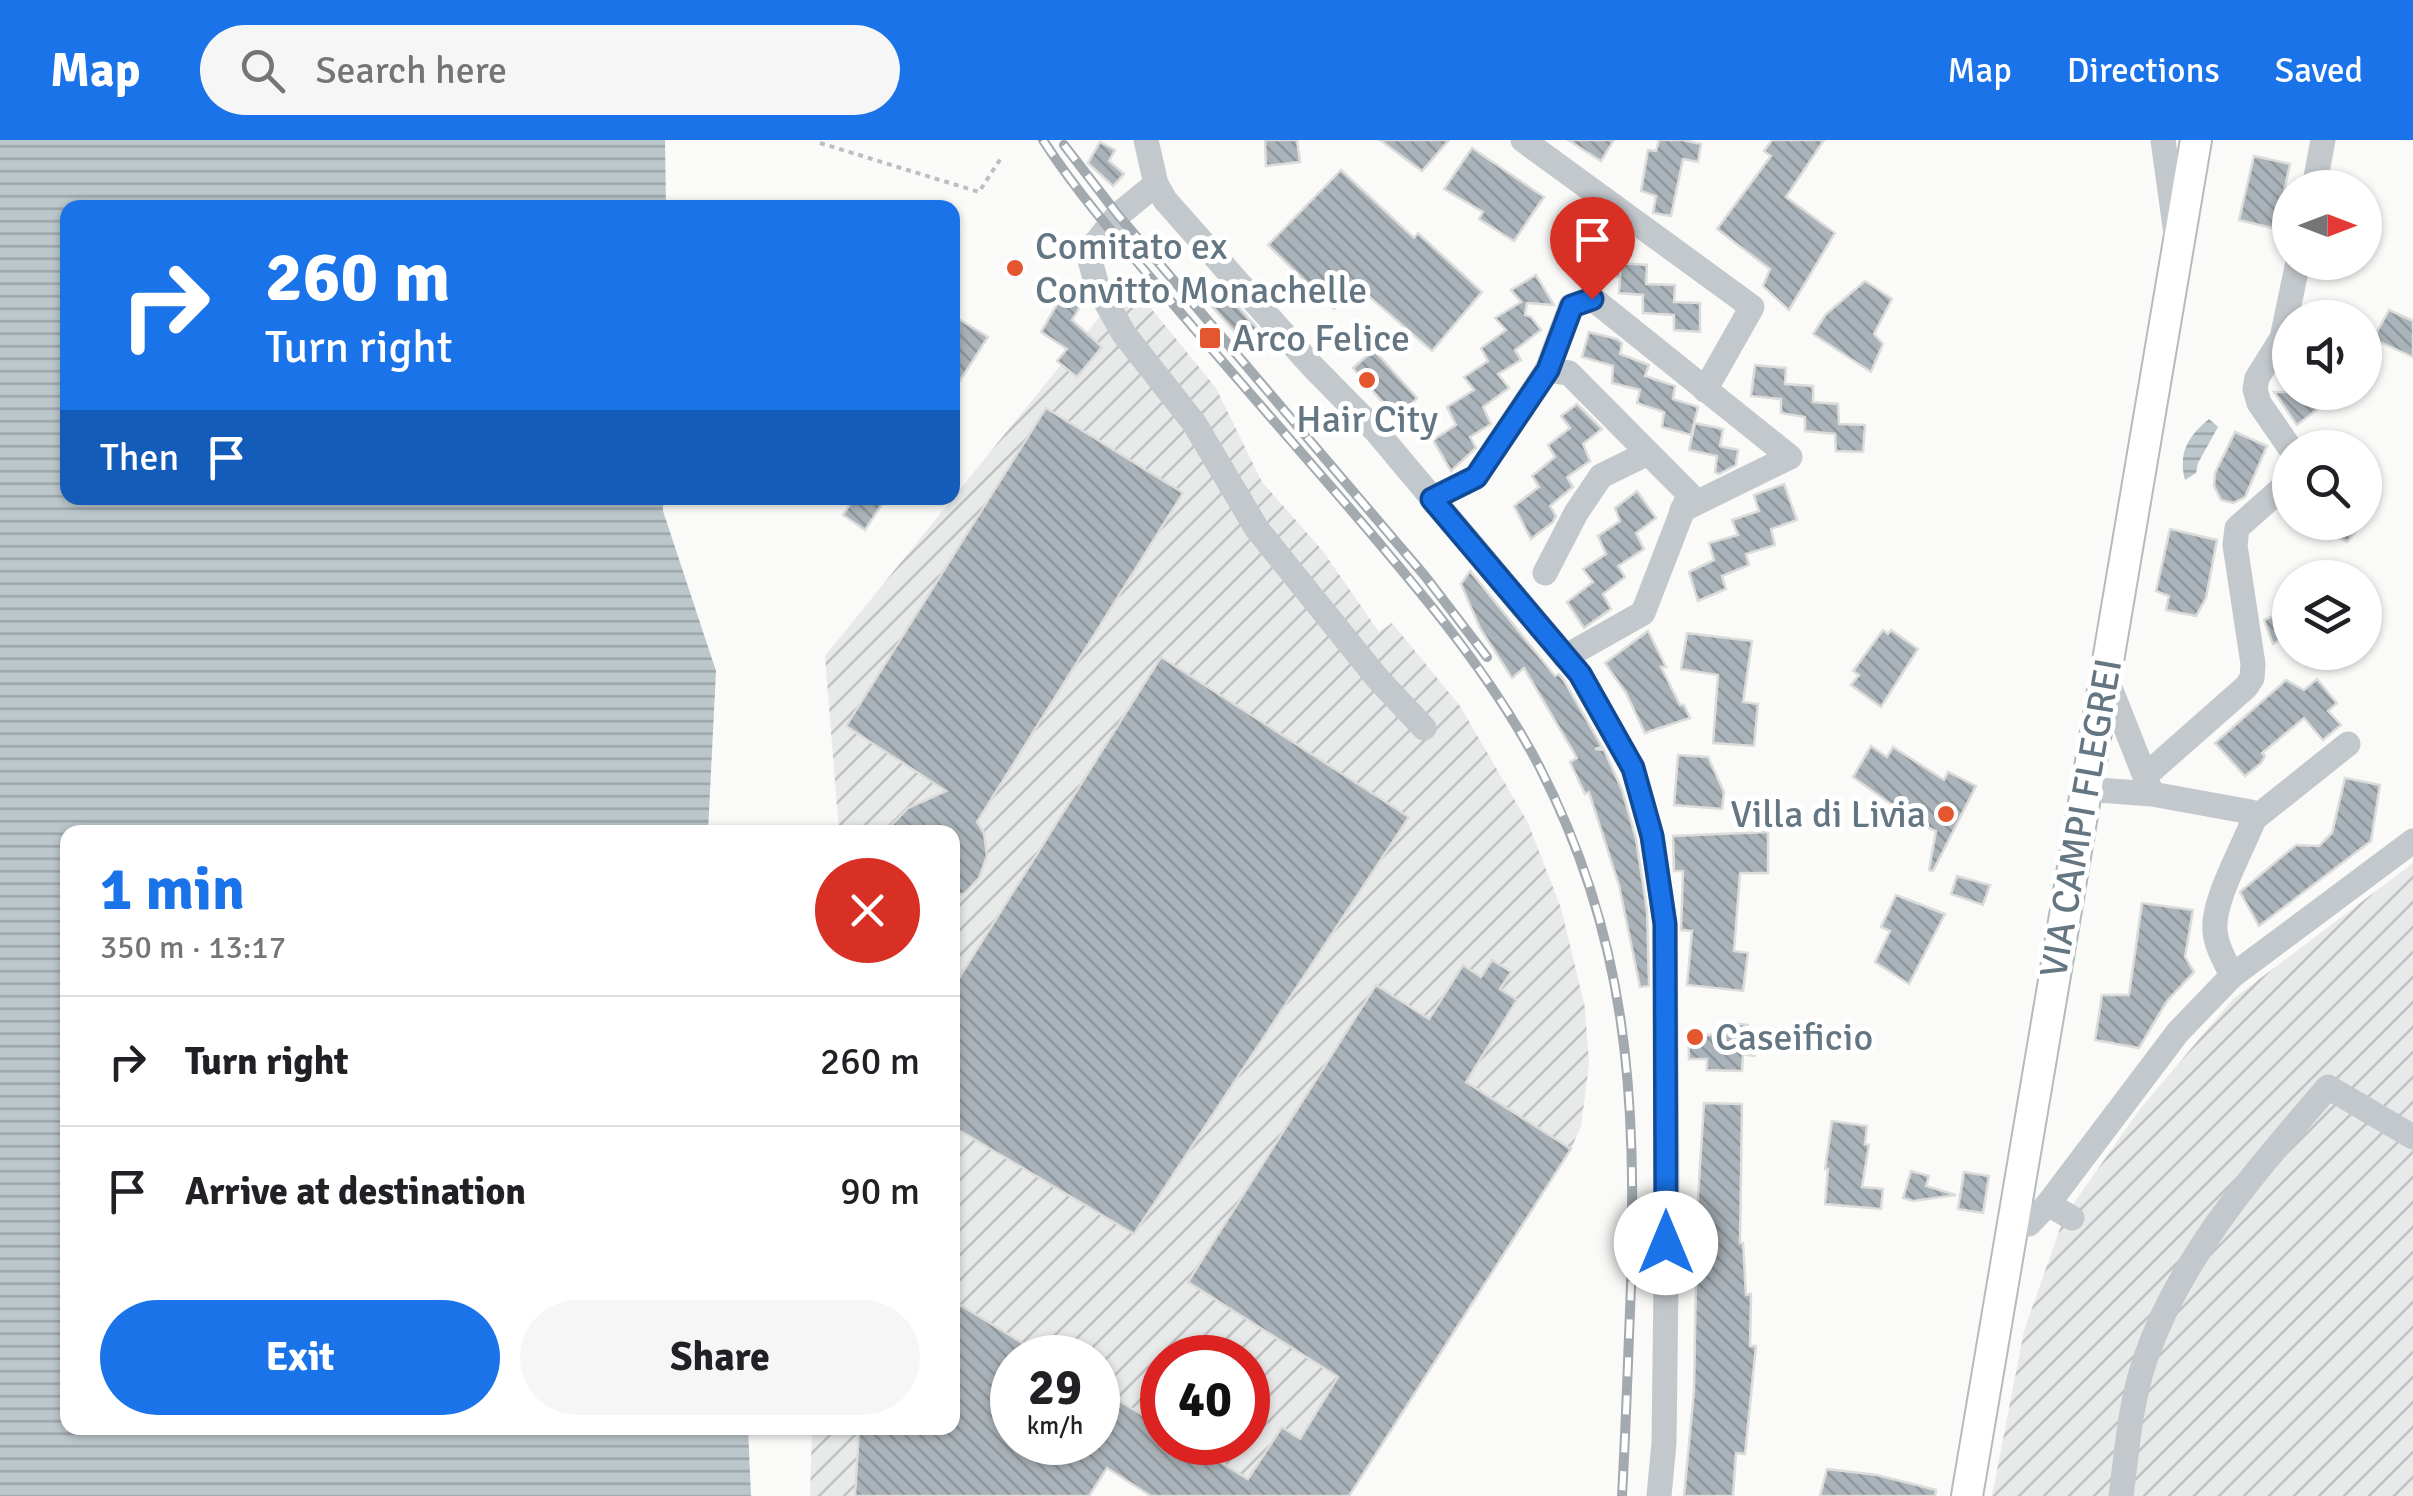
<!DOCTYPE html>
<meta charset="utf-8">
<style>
body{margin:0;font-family:Signika,sans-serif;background:#f6f6f6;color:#202124;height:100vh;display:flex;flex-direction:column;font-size:38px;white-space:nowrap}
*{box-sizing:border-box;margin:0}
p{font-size:32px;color:#757577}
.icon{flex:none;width:55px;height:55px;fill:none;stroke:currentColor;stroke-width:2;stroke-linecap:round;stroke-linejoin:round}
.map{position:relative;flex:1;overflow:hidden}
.drawer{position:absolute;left:60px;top:685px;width:900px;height:610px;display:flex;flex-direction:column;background:#fff;border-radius:20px;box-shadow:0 2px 8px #0004}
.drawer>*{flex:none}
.banner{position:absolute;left:60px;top:60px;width:900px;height:305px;border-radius:20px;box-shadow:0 2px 8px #0004;background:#1a73e8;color:#fff;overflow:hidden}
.needle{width:65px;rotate:90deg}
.buttons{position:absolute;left:2272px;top:30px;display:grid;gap:20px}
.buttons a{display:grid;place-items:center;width:110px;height:110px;border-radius:50%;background:#fff;box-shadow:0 2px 8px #0004;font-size:50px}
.speed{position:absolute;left:990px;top:1195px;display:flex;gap:20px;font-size:50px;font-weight:700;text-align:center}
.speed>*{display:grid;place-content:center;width:130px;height:130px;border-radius:50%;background:#fff;box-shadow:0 2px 8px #0004;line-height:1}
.speed small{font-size:25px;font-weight:400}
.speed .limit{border:15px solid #d22;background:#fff;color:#111}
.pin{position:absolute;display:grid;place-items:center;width:85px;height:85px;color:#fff;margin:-102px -42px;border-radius:50% 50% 50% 0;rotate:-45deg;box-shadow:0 0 10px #0007}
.pin .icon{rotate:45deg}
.me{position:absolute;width:110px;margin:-55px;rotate:0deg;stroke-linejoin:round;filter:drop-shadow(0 0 8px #0008)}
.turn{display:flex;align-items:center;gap:35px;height:210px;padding:0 40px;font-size:45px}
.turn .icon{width:130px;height:130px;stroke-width:2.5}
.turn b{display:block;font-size:70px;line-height:85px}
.then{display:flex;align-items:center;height:95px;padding:0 40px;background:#0003;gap:20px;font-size:38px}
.round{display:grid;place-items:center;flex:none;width:105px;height:105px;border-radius:52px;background:#f6f6f6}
.headline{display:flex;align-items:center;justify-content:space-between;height:170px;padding:0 40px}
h1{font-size:60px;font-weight:700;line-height:75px;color:#1a73e8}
.cta{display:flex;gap:20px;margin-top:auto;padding:20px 40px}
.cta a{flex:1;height:115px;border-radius:60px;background:#1a73e8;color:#fff;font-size:40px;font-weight:700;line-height:115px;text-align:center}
.cta a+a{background:#f6f6f6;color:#202124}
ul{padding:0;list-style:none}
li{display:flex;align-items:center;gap:30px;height:130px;padding:0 40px;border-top:2px solid #e0e0e0}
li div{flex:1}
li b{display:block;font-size:38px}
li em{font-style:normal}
header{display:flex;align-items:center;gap:60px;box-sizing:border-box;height:140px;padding:0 50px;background:#1a73e8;color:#fff}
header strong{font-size:48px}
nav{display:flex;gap:55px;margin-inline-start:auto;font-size:35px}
.search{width:700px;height:90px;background:#f6f6f6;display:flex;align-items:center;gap:25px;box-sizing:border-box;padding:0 35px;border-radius:55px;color:#757577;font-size:38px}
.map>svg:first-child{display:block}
.industrial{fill:url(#industrial-furrows);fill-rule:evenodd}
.water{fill:url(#water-rules)}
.building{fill:url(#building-back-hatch);stroke:#dcdcda;stroke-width:2.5}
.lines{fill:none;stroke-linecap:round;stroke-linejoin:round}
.major-casing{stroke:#b5babe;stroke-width:34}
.path{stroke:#bbbfc2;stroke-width:4;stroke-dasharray:5 5;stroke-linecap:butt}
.minor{stroke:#c3c8cc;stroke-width:25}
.major{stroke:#fff;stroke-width:30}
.rail-casing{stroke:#a2aab0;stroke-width:10}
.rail{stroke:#fff;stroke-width:6;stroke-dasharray:19;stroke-linecap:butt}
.route-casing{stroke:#114b97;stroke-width:25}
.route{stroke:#1a73e8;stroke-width:18}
.poi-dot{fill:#e4572e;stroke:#fff;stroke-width:4}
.labels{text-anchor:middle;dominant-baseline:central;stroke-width:10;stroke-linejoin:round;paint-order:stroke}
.poi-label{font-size:38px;fill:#657683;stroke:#fff;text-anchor:start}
.street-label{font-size:38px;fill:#657683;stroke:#fff}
</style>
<header>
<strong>Map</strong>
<div class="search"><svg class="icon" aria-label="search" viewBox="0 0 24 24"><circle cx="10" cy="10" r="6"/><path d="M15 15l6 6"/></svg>Search here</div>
<nav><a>Map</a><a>Directions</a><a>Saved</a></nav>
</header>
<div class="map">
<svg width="2413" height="1356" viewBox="0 0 2413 1356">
<defs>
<pattern id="industrial-furrows" width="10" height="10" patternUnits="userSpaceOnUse" patternTransform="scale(2.5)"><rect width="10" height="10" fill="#e8e9e9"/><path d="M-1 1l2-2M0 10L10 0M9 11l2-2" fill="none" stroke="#c0c1c2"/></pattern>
<pattern id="water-rules" width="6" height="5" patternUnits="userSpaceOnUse" patternTransform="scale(2.5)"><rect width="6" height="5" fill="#bbc7cb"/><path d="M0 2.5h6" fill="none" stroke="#9ca6aa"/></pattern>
<pattern id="building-back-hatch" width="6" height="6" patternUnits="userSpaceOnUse" patternTransform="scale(2.5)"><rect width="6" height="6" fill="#aab3b9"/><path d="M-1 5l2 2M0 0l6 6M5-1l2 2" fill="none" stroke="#8e969c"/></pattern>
</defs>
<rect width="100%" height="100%" fill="#fafaf8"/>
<!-- industrial -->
<g class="industrial">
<path d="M1128,140L1216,248L1262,342L1322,410L1379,492L1392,483L1460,566L1528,683L1561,768L1585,868L1589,924L1581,986L1571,1009L1349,1356H1151L1107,1328L1089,1356H810L812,1288H952V692H839L825,516L1102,174L1110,156ZM1012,1218H1098V1302H1012ZM1162,1218H1248V1302H1162Z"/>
<polygon points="2413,723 2413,1356 1992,1356 2024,1191 2064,1077 2140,969 2233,859"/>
</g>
<!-- water -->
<g class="water">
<polygon points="0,0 665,0 666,67 68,68 68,358 663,358 663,371 716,531 708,692 68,692 68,1288 748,1288 751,1356 0,1356"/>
<path d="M2209,279L2218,287L2198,323L2196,333L2185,340C2178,313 2188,296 2209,279Z"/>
</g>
<!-- building -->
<g class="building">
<polygon points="1265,0 1297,0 1300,22 1266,26"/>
<polygon points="1380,0 1449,0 1422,31"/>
<polygon points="1568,0 1614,0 1601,21"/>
<polygon points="1659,0 1683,0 1701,4 1698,22 1683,19 1671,76 1653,73 1656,56 1641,51 1648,10 1656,11"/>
<polygon points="1772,0 1824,0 1786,57 1835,93 1789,170 1763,146 1770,129 1717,89 1771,16 1764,11"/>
<polygon points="1100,2 1115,10 1109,21 1124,34 1113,46 1088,23"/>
<polygon points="1472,8 1544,57 1514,101 1479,79 1483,72 1444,49"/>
<polygon points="2254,16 2290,24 2276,89 2239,80"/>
<polygon points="1341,30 1414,98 1418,93 1482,152 1432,211 1355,144 1334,169 1268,105"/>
<polygon points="1588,106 1620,107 1620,137 1586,135"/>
<polygon points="1621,123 1647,125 1646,144 1675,145 1674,162 1700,163 1700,192 1674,190 1674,175 1643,173 1643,155 1619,153"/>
<polygon points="1536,135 1554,165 1527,163 1525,175 1531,177 1541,190 1515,210 1521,220 1498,234 1509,248 1483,267 1491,284 1470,297 1476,308 1451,331 1433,300 1456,285 1447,267 1474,250 1464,237 1488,221 1481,208 1506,190 1495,178 1521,162 1511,150"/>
<polygon points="1215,141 1257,188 1243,201 1200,153"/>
<polygon points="1865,141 1892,159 1874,194 1883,204 1871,232 1813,194 1826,174"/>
<polygon points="1063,154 1081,165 1072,180 1102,207 1077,237 1057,221 1067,209 1041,192"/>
<polygon points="2389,170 2413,181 2413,217 2373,199"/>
<polygon points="952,175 988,197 952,253"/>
<polygon points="1589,192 1617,199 1622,203 1620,214 1649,225 1645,236 1675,246 1673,259 1698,267 1691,295 1662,287 1664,272 1637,263 1640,250 1612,243 1613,226 1582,217"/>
<polygon points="1374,210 1417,258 1398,280 1353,228"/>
<polygon points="1755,225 1786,228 1785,244 1813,246 1813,262 1838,264 1839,284 1865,285 1863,312 1836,311 1835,294 1805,291 1805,277 1781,273 1781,259 1751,256"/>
<polygon points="2274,252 2340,252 2297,285"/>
<polygon points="1577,264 1602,289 1583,304 1590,321 1567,337 1573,347 1550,366 1556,376 1553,382 1531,399 1514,366 1539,347 1532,336 1555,317 1548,305 1570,288 1561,276"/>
<polygon points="1046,268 1183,353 977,682 984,693 987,716 979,738 965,753 952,758 952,692 885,692 908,668 946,651 846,586"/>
<polygon points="1695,283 1723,289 1720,306 1738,310 1736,325 1719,334 1715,332 1717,316 1689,310"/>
<polygon points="2235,292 2267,306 2245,357 2233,363 2221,360 2214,346 2215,333"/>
<polygon points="1784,344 1797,380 1771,389 1775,405 1746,414 1749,425 1722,436 1726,449 1698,461 1689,432 1714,420 1709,403 1738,395 1732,380 1759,371 1754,355"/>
<polygon points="1637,351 1656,378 1636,393 1644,409 1618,426 1625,437 1603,454 1611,469 1584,488 1567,462 1593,442 1583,429 1606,414 1598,396 1620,381 1615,368"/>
<polygon points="854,358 886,358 865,390 843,375"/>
<polygon points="2307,382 2364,382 2347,402"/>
<polygon points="2170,389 2217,400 2206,458 2196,476 2166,470 2169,456 2156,451"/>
<polygon points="1470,431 1555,536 1559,534 1563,539 1602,607 1595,609 1604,610 1622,650 1636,699 1647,771 1649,846 1640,847 1619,745 1589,652 1585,654 1570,622 1577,618 1524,528 1512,538 1480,488 1461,444"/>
<polygon points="2290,469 2290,494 2273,504 2264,480"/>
<polygon points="1883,490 1888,494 1891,490 1918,509 1881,567 1851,545 1859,535 1853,531"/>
<polygon points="1648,491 1666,527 1661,527 1680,565 1684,565 1690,578 1645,593 1626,553 1605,523"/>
<polygon points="1687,493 1752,501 1743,562 1758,564 1754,606 1713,603 1718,535 1681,529"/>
<polygon points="1161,517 1409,677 1134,1094 952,986 952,849"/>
<polygon points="2317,539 2337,563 2328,571 2341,585 2323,600 2304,578 2262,613 2265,616 2261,623 2245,636 2215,603 2286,540 2304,550"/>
<polygon points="1871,606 1887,617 1893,607 1944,640 1948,632 1976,646 1933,731 1929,730 1936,691 1916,682 1853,637"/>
<polygon points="1678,615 1708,617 1724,652 1722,669 1674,665"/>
<polygon points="2345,638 2380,645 2371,701 2259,786 2240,752 2296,705 2319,706 2332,693"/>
<polygon points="1768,692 1768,733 1740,733 1734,811 1748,813 1743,851 1687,845 1692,791 1681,790 1683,731 1674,731 1673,696"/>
<polygon points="1957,736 1990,745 1983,765 1951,754"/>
<polygon points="1896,755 1945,774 1909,844 1875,822 1890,791 1881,787"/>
<polygon points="2142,763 2193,770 2185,817 2194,832 2167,861 2139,908 2095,900 2102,855 2129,855"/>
<polygon points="1492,820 1511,832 1500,849 1517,860 1466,942 1571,1009 1349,1356 1151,1356 1107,1328 1089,1356 855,1356 859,1288 952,1288 952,1160 1047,1218 1012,1218 1012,1302 1098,1302 1098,1248 1162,1287 1162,1302 1187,1302 1248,1339 1282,1287 1300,1299 1338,1237 1188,1142 1376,845 1429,879 1463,825 1481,837"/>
<polygon points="1731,883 1748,885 1747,891 1757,892 1754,916 1743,914 1742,931 1707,930 1707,919 1689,919 1688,896 1729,894"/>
<polygon points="1704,963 1742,964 1740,1103 1743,1103 1746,1155 1751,1154 1750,1206 1756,1206 1745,1314 1736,1313 1733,1356 1684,1356 1694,1251 1696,1136 1682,1136 1683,1104 1695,1104"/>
<polygon points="1832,981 1867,986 1865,1004 1869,1005 1862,1047 1883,1049 1881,1069 1825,1064 1828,1029 1825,1029"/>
<polygon points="1911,1031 1929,1036 1926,1046 1956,1055 1913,1061 1903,1058"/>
<polygon points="1964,1032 1989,1036 1983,1073 1958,1069"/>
<polygon points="1827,1329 1877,1335 1936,1350 1935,1356 1820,1356"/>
</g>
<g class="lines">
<!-- major casing -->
<g class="major-casing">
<polyline id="major" points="1967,1356 2196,0"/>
</g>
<!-- path -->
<polyline class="path" points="820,3 979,52 1001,18"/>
<!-- minor -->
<g class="minor">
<polyline points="1146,0 1156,44 1165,60 1312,226 1376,291 1580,534 1633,628 1652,696 1665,784 1667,1063 1664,1303 1659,1356"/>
<polyline points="1523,0 1752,167 1705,250"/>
<polyline points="2163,0 2176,94"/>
<polyline points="1156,44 1118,75 1095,104 1090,120 1097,146 1124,194 1194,283 1257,389 1378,539 1424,588"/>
<polyline points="2314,48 2323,0"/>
<polyline points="1547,230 1571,166 1593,159 1790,317 1682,370"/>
<polyline points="2290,308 2259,263 2255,249 2257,238 2282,198 2298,122"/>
<polyline points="1432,359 1476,337 1547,230 1569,233 1689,354 1643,473 1565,517"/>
<polyline points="1545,433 1576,373 1601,336 1648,313"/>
<polyline points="2105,535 2150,649"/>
<polyline points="2145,636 2246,547 2252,538 2253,524 2235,405 2237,388 2290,341"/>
<path d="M2085,649L2152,654L2251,672L2254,679C2243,708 2212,761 2215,791C2216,807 2226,822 2232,836"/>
<polyline points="2254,679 2348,604"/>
<polyline points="2048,1064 2072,1078"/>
<polyline points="2012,1084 2029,1084 2048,1064 2178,892 2232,836 2413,701"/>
<path d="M2121,1356C2127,1311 2130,1264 2145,1220C2181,1114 2257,1030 2328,947L2413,997"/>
</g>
<!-- major -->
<use href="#major" class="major"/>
<!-- rail casing -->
<g class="rail-casing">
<g id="rail">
<path d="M1043,0C1078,54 1121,103 1163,152C1225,225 1288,297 1351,370C1419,450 1490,532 1539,626C1629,801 1636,955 1631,1147C1628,1216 1626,1286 1622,1356"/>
<polyline points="1064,5 1118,75 1425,436 1487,517"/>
</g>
</g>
<!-- rail -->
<use href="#rail" class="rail"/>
</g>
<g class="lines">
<!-- route casing -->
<g class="route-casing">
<polyline id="route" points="1592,159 1572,166 1548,230 1476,337 1432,359 1580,534 1633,628 1652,696 1665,784 1666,1103"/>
</g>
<!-- route -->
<use href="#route" class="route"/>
</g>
<!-- markers -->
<g class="poi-dot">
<circle cx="1015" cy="128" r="10"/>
<rect x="1198" y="186" width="24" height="24" rx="5"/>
<circle cx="1367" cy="240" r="10"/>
<circle cx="1946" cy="674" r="10"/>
<circle cx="1695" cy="897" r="10"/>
</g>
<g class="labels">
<!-- poi labels -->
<g class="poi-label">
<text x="1035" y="106">Comitato ex<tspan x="1035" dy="44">Convitto Monachelle</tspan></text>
<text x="1232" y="198">Arco Felice</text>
<text x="1367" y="279" text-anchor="middle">Hair City</text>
<text x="1926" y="674" text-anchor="end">Villa di Livia</text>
<text x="1715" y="897">Caseificio</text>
</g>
<!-- street labels -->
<g class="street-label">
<text transform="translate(2081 678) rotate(-80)">VIA CAMPI FLEGREI</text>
</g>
</g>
</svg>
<div class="buttons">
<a><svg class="needle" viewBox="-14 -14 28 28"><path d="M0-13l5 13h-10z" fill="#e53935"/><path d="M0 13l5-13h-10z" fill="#757577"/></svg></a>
<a><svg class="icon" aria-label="sound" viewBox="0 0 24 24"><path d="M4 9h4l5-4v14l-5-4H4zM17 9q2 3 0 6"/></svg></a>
<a><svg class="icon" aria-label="search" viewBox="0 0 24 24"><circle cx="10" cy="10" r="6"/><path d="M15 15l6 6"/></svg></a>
<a><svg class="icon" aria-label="layers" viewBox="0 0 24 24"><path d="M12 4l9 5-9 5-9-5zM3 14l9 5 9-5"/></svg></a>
</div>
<div class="speed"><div>29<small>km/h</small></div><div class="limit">40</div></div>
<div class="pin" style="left:1592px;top:159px;background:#d93025"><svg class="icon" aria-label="arrive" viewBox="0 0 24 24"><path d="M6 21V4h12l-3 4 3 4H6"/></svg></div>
<svg class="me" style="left:1666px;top:1103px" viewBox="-20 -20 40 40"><circle r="19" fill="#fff"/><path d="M0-13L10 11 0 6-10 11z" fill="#1a73e8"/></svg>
<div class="banner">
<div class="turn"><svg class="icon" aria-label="right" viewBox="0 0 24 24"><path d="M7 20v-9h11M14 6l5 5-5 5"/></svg><div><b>260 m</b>Turn right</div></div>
<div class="then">Then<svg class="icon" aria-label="arrive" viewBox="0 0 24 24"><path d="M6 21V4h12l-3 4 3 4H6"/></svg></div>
</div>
<section class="drawer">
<div class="headline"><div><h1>1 min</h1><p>350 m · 13:17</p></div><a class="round" style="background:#d93025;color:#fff"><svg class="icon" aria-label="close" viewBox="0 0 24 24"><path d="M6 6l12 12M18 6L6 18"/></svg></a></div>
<ul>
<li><svg class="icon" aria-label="right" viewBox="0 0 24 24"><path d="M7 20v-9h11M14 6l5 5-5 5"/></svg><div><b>Turn right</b></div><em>260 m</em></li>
<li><svg class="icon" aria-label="arrive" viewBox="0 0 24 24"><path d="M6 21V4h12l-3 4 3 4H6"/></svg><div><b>Arrive at destination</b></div><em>90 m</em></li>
</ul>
<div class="cta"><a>Exit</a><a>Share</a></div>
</section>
</div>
